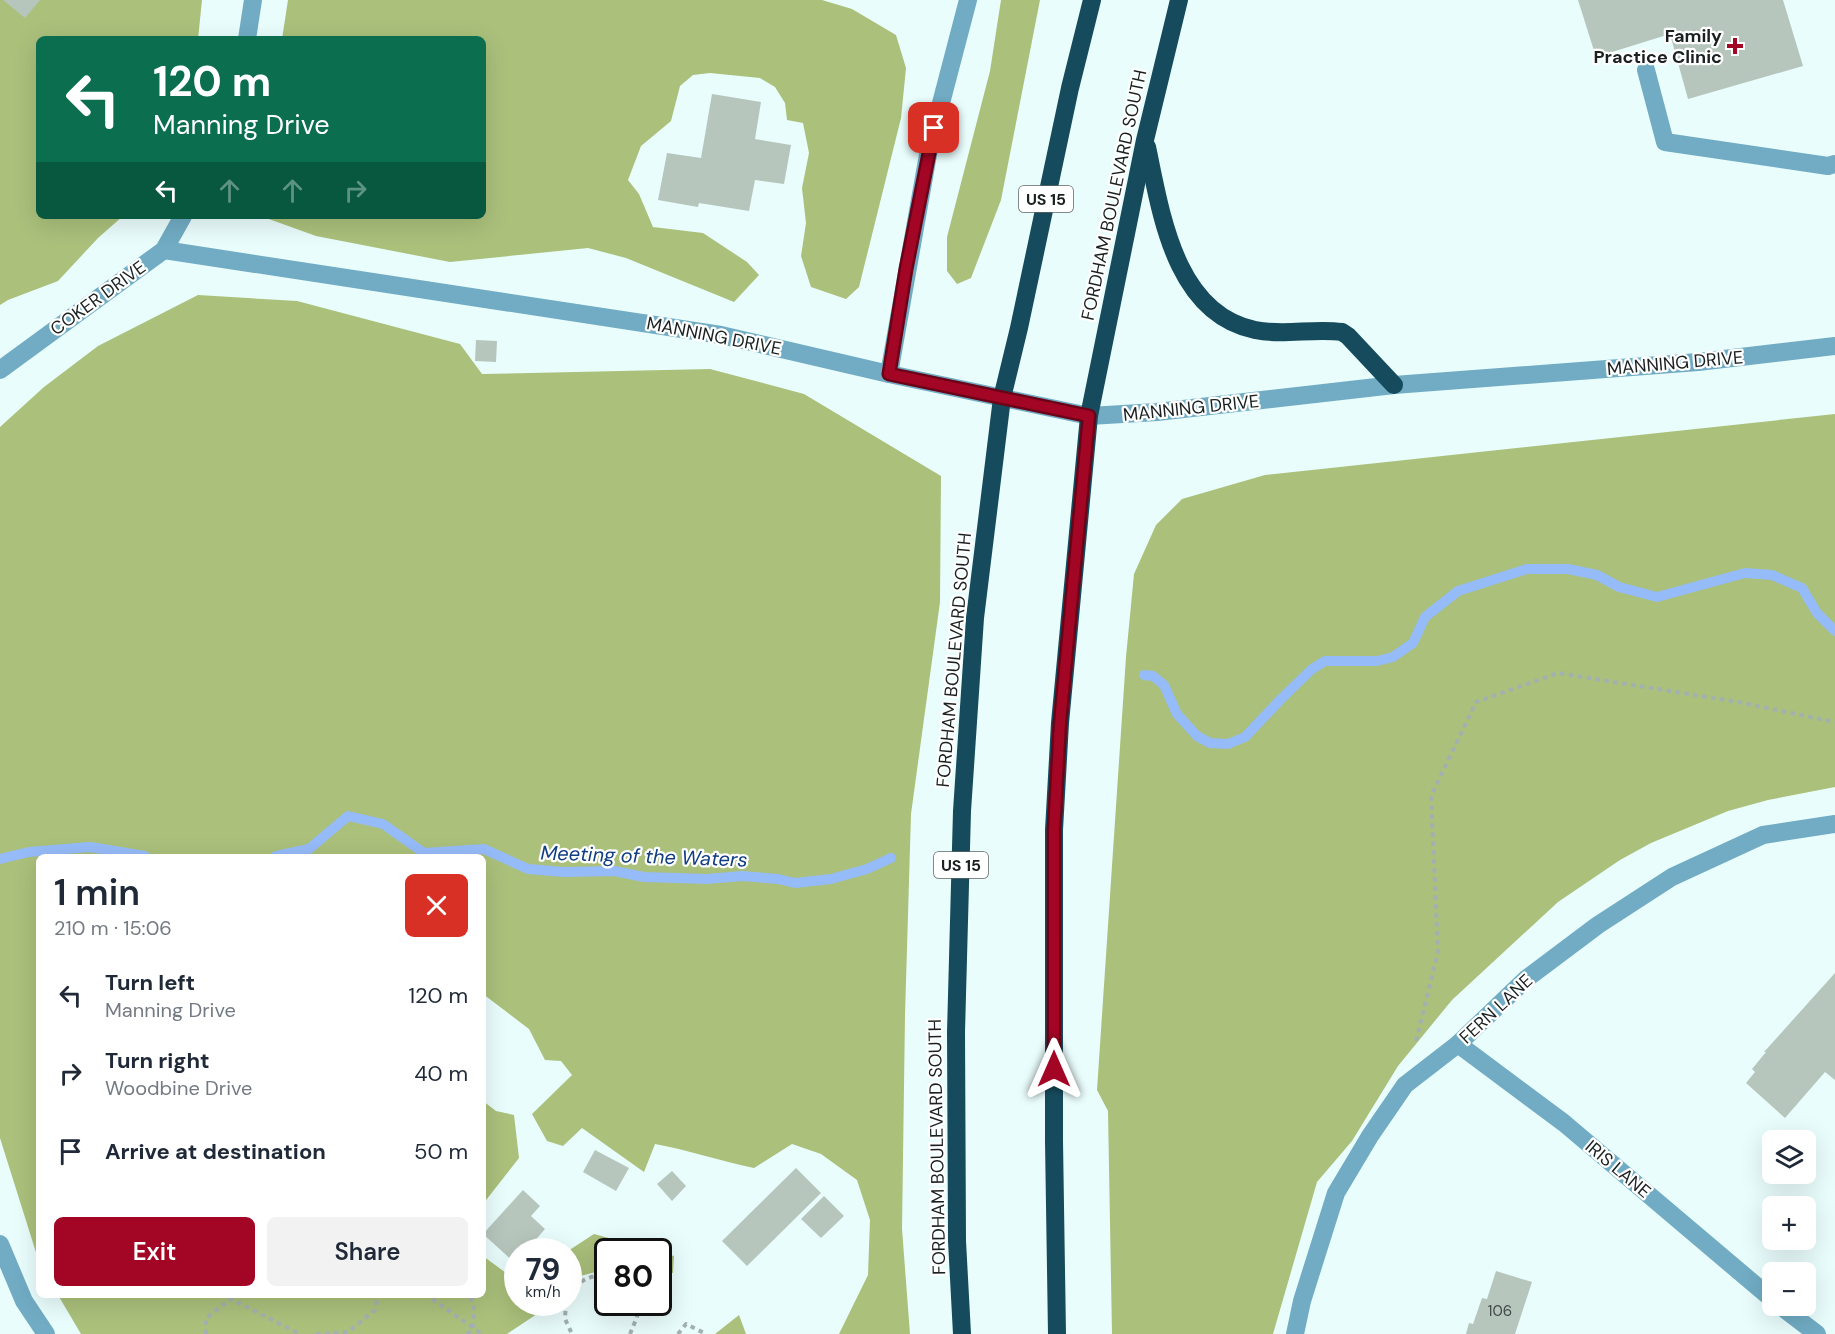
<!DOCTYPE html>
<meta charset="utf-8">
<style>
body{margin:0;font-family:"DM Sans",sans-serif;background:#f2f2f3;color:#1f2937;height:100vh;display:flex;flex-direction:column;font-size:22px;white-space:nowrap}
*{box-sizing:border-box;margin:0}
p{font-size:20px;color:#747a83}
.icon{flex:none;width:33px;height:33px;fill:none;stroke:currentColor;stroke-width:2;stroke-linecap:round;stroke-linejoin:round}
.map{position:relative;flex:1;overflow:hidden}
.sheet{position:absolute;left:36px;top:854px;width:450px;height:444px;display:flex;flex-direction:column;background:#fff;border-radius:9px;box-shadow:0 6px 24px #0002}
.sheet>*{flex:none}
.top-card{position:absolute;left:36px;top:36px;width:450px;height:183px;border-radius:9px;box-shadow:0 6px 24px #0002;background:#0b6e4f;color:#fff;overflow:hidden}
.buttons{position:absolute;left:1762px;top:1130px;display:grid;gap:12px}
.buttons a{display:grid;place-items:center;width:54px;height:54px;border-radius:9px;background:#fff;box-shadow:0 6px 24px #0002;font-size:30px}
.speed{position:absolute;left:504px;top:1238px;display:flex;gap:12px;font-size:30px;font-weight:700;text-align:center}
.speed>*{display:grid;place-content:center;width:78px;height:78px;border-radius:50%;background:#fff;box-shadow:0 6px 24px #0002;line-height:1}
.speed small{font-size:15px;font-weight:400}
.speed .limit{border:3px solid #111;border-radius:9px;background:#fff;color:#111}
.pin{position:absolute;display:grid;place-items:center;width:51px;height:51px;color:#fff;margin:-26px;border-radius:12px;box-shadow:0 3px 9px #0006}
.me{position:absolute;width:66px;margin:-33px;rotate:0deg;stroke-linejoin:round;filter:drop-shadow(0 0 4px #0008)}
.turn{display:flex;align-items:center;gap:21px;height:126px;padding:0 18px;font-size:27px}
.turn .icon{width:78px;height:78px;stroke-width:2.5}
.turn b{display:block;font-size:42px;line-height:51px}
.lanes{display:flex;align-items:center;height:57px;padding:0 18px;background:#0003;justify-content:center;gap:30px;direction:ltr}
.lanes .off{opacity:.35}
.round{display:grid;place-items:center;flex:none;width:63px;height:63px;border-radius:9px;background:#f2f2f3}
.summary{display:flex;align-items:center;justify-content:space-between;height:102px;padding:0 18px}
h1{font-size:36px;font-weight:600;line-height:45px}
.button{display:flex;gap:12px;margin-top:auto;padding:12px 18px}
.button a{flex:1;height:69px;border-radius:9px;background:#a30525;color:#fff;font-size:24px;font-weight:600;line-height:69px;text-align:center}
.button a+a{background:#f2f2f3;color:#1f2937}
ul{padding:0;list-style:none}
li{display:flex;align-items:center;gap:18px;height:78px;padding:0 18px}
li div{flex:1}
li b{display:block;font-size:22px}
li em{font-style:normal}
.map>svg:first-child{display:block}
.forest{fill:#aac07b}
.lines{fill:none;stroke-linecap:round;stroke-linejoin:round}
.stream{stroke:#95bbf8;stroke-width:10}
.building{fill:#b7c6bc}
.path{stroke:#a2b1b0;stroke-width:4;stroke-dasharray:4.5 4.5;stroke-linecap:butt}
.minor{stroke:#71acc4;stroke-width:18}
.highway{stroke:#164b5d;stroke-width:18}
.route-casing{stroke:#6a0318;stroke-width:15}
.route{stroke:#a30525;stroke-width:10}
.poi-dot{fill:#a30525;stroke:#fff;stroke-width:2}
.labels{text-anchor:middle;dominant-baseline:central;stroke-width:4.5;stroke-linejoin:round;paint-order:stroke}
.number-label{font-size:15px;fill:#414a48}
.shield{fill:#fff;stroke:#5f6464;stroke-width:1.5}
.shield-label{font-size:16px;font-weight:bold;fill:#1a2121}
.poi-label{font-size:18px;font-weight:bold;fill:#1a2121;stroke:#fff;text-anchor:end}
.street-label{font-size:18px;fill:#1a2121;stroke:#fff}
.water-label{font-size:20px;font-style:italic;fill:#113d82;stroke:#fff}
</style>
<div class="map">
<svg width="1835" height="1334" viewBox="0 0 1835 1334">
<rect width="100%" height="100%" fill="#e9fdfc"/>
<!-- forest -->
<g class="forest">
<polygon points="0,0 202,0 198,39 39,39 39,216 123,216 98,238 58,281 8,300 0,305"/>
<polygon points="288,0 822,0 852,9 896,35 906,68 901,118 859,287 846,299 811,287 801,256 806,223 802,188 809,153 803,123 787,120 785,103 775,87 760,78 710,73 693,75 680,86 671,121 641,146 628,180 639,194 653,227 703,233 747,262 759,275 734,302 626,258 588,248 450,262 316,236 266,218 265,216 483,216 483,39 282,39"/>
<polygon points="1001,0 1040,0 1001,200 971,278 957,284 947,271 947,237 990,71"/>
<path d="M198,295L297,301L460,344L482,374L710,369L804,394L941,476L940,602L911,814L905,1015L902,1229L910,1334H839L868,1275L870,1220L857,1180L821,1154L792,1144L754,1168C721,1161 688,1150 655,1144L644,1172L582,1128L563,1146L547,1141L532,1114L572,1075L561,1061L545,1060L529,1029L483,994V856H39V1262L0,1138V427L44,387L98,346Z"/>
<polygon points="1835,414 1835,787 1768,800 1728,811 1651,843 1620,860 1558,902 1452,1000 1398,1066 1352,1141 1317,1182 1273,1334 1112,1334 1108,1111 1097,1090 1126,657 1134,574 1156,525 1182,499 1265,475"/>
<polygon points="483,1101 496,1111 514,1115 519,1158 483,1204"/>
<polygon points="594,1234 656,1251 608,1251 607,1269 569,1279 568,1251"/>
<polygon points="658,1252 674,1256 673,1273 659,1271"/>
<polygon points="483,1256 517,1281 518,1302 541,1302 540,1312 507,1334 81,1334 58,1295 483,1294"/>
<polygon points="739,1315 746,1334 715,1334"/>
</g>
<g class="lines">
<!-- stream -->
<g class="stream">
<polyline points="1144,675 1153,676 1164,685 1177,714 1197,736 1210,743 1228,744 1245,737 1281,699 1312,669 1325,661 1377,661 1393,657 1413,643 1425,617 1458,591 1527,569 1568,569 1597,575 1619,587 1657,597 1745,573 1772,575 1802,588 1817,613 1835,631"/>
<polyline points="276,856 309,849 348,816 383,824 424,853 484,849 528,869 564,872 614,871 644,877 707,879 742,876 778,879 795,883 831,879 867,869 891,858"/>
<polyline points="0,859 29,852 90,847 145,856"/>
</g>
</g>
<!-- building -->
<g class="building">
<polygon points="3,0 40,0 25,18"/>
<polygon points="1578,0 1783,0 1803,66 1688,99 1670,34 1596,57"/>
<polygon points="712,94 761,102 755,139 791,145 784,184 755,180 749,211 699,203 698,207 658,200 667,153 701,158"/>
<polygon points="476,340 497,341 496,362 475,361"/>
<polygon points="1835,973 1835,1080 1825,1072 1785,1118 1746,1083 1755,1072 1752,1069 1766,1052 1764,1052"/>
<polygon points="595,1150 629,1168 616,1191 583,1172"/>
<polygon points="796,1168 821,1193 747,1266 722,1241"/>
<polygon points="672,1171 686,1186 672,1201 657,1184"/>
<polygon points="523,1190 540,1206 531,1216 545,1229 526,1251 518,1251 518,1260 515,1263 483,1234"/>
<polygon points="824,1196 844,1216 821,1238 801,1219"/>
<polygon points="1496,1271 1532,1282 1515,1334 1466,1334 1469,1323 1473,1324 1482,1298 1487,1299"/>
</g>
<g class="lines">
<!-- path -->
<g class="path">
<polyline points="1416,1041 1438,952 1431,796 1476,702 1558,673 1738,702 1835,722"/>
<polyline points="425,1294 482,1334"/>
<path d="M568,1294C579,1281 590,1274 608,1276"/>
<polyline points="566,1302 565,1319 572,1334"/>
<polyline points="206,1334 206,1318 231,1299 300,1334"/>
<polyline points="316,1334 348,1332 375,1310 378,1294"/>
<polyline points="467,1334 473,1329 474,1307 469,1294"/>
<polyline points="630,1334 637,1317 636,1302"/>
<polyline points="678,1334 686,1324 706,1334"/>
</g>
<!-- minor -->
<g class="minor">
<polyline points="247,39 253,0"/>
<polyline points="1646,70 1665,142 1828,166 1835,164"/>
<polyline points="164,250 721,335 889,374 1089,416 1157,412 1394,385 1698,362 1835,346"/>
<polyline points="0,370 164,250 183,216"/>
<polyline points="889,374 929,149 968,0"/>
<polyline points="1458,1044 1564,1123 1773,1300"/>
<polyline points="0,1244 24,1301 46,1334"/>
<polyline points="1779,1305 1817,1334"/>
<polyline points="1295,1334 1302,1301 1336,1193 1370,1136 1405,1085 1458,1044 1526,979 1598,925 1672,877 1763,835 1835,824"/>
</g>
<!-- highway -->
<g class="highway">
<path d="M1147,147C1161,212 1174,313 1255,330C1284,336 1313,328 1342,332L1348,336L1394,385"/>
<polyline points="962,1334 957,1241 956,1032 962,811 975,618 1002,398 1019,328 1070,88 1092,0"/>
<polyline points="1057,1334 1054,1141 1054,830 1060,723 1089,416 1145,140 1179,0"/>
</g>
</g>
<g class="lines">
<!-- route casing -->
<g class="route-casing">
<polyline id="route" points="934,128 906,269 889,374 1089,416 1060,723 1054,830 1054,1069"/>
</g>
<!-- route -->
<use href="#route" class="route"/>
</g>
<!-- markers -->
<path class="poi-dot" d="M1732 37h6v6h6v6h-6v6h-6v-6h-6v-6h6z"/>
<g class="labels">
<!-- number labels -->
<g class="number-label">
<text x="1500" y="1311">106</text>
</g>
<!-- shield labels -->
<g class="shield">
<rect x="1019" y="186" width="54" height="26" rx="4.5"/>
<rect x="934" y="852" width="54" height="26" rx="4.5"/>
</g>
<g class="shield-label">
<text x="1046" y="199">US 15</text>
<text x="961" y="865">US 15</text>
</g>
<!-- poi labels -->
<g class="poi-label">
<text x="1722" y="36">Family<tspan x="1722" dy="21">Practice Clinic</tspan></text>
</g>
<!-- street labels -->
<g class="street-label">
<text transform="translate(1114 195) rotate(-78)">FORDHAM BOULEVARD SOUTH</text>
<text transform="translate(98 298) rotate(-36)">COKER DRIVE</text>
<text transform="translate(714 336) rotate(11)">MANNING DRIVE</text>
<text transform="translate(1675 363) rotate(-5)">MANNING DRIVE</text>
<text transform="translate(1191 408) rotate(-6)">MANNING DRIVE</text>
<text transform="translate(954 660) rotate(-85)">FORDHAM BOULEVARD SOUTH</text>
<text transform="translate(1496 1009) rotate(-43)">FERN LANE</text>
<text transform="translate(937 1147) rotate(-91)">FORDHAM BOULEVARD SOUTH</text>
<text transform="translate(1618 1169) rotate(40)">IRIS LANE</text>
</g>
<!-- water labels -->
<g class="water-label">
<text transform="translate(644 856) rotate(2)">Meeting of the Waters</text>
</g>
</g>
</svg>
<div class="buttons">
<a><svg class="icon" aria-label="layers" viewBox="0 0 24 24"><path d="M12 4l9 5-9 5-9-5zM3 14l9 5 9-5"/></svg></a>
<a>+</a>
<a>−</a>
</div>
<div class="speed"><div>79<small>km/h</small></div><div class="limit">80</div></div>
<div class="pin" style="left:934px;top:128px;background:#d93025"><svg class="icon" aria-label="arrive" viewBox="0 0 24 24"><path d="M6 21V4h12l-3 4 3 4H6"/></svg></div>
<svg class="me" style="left:1054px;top:1069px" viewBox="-20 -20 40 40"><path d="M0-17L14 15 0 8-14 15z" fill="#a30525" stroke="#fff" stroke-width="4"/></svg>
<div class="top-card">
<div class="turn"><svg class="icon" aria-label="left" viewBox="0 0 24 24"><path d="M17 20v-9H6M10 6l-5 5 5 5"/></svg><div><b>120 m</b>Manning Drive</div></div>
<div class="lanes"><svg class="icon" aria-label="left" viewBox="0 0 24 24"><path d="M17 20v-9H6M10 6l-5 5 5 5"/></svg><svg class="icon off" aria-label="ahead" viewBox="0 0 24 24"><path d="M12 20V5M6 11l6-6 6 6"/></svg><svg class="icon off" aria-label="ahead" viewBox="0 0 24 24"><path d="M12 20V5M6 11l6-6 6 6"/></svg><svg class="icon off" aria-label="right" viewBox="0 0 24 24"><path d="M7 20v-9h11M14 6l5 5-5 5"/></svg></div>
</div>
<section class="sheet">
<div class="summary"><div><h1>1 min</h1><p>210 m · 15:06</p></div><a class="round" style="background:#d93025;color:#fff"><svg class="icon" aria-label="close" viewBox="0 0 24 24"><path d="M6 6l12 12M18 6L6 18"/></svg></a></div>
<ul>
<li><svg class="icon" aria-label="left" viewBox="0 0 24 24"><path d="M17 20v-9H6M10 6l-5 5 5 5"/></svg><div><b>Turn left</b><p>Manning Drive</p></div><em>120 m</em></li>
<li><svg class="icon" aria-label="right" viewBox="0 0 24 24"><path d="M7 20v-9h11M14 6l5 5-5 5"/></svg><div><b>Turn right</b><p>Woodbine Drive</p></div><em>40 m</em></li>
<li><svg class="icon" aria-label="arrive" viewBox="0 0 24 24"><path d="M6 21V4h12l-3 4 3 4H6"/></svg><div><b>Arrive at destination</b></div><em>50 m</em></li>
</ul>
<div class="button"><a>Exit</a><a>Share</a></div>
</section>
</div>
